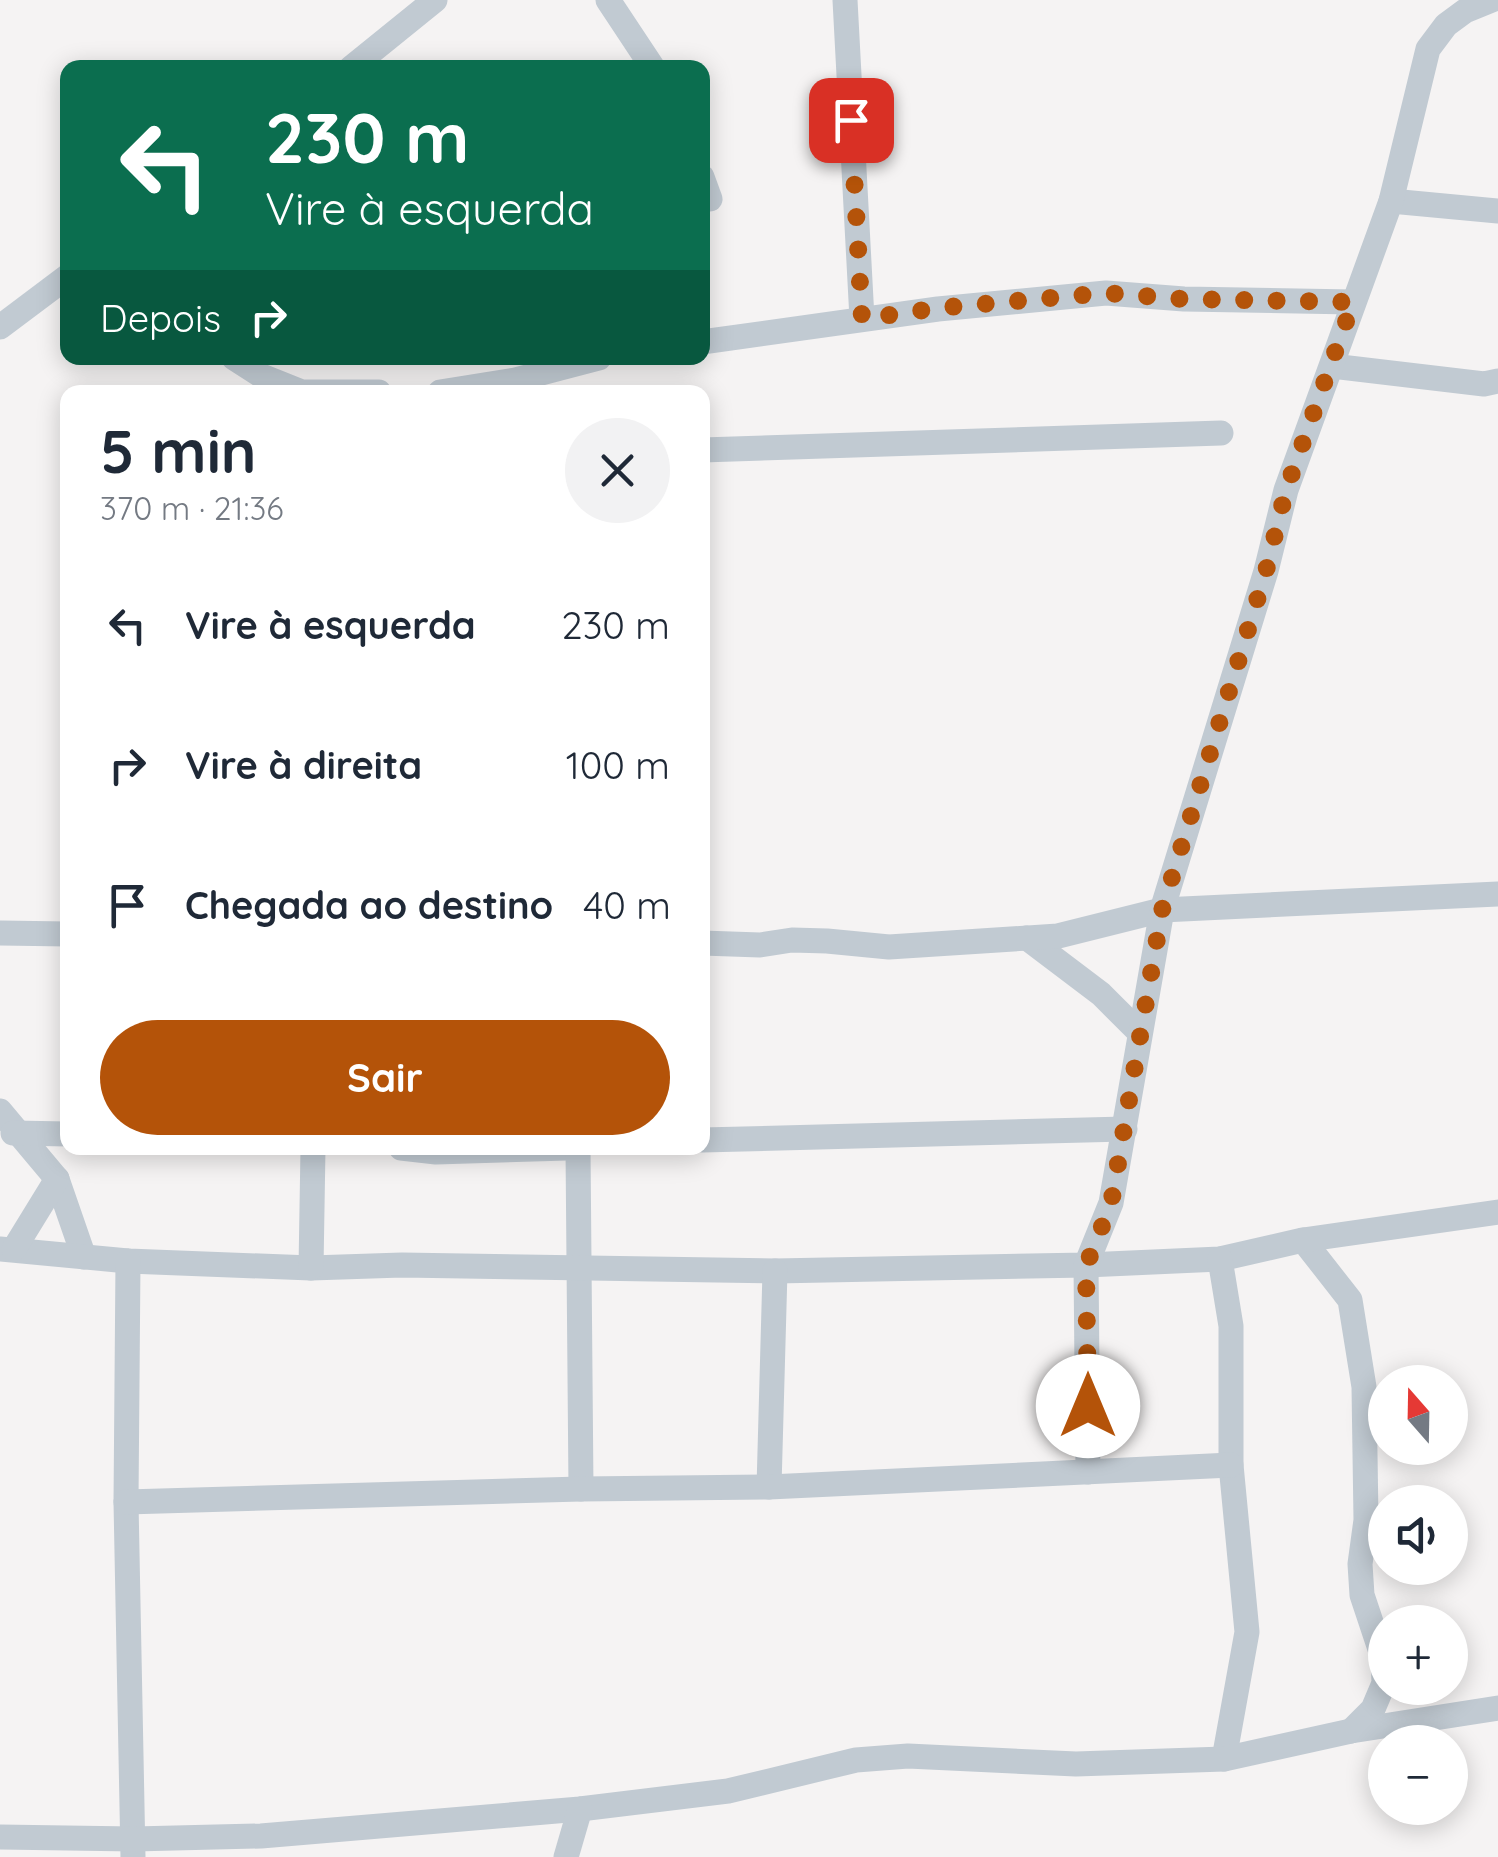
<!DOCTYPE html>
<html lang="pt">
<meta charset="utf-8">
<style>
body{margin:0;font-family:Quicksand,sans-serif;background:#f2f2f3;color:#1f2937;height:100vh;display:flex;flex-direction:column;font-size:38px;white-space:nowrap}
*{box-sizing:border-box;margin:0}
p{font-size:32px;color:#747a83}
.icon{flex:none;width:55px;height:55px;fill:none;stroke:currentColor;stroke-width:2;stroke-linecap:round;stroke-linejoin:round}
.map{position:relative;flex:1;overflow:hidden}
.side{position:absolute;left:60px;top:385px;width:650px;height:770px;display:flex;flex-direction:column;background:#fff;border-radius:20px;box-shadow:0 5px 25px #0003}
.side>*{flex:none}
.banner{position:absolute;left:60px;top:60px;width:650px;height:305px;border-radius:20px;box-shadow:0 5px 25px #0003;background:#0b6e4f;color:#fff;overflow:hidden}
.needle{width:65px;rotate:340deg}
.fabs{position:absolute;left:1368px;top:1365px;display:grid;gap:20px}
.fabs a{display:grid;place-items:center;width:100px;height:100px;border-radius:50%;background:#fff;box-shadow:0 5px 25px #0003;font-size:50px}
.pin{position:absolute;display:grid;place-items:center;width:85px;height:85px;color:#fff;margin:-42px;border-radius:20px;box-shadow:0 5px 15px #0006}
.me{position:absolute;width:110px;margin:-55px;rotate:0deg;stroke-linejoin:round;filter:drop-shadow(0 0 8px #0008)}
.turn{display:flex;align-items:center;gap:35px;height:210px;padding:0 40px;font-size:45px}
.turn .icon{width:130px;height:130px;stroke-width:2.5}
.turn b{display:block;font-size:70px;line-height:85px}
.then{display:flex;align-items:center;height:95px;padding:0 40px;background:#0003;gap:20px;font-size:38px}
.round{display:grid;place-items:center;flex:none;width:105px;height:105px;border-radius:52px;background:#f2f2f3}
.headline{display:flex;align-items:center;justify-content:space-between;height:170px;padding:0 40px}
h1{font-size:60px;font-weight:800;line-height:75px}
.action{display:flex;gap:20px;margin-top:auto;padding:20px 40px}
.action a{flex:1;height:115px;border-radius:60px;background:#b45309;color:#fff;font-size:40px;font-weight:800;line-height:115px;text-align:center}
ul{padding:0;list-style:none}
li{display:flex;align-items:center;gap:30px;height:140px;padding:0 40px}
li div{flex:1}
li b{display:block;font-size:38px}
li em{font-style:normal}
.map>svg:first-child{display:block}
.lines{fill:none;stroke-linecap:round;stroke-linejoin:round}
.minor{stroke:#c1cad2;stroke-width:25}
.route{stroke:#b45309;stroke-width:18;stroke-dasharray:0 32.4}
</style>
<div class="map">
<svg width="1498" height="1857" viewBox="0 0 1498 1857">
<rect width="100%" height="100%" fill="#f5f3f3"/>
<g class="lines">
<!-- minor -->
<g class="minor">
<polyline points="608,0 653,68"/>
<polyline points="845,0 862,319"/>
<polyline points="351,68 435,0"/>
<polyline points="702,177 710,199"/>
<polyline points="1391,201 1498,211"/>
<polyline points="0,327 68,276"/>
<polyline points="702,342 938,309 1106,293 1184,299 1353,302"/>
<polyline points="234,358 262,376 302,392 379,392"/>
<polyline points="1332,366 1484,384 1498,381"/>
<polyline points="440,392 515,380 599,358"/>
<polyline points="702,450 1221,433"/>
<polyline points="0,933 68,934"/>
<polyline points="1027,938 1101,994 1139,1032"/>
<polyline points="702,943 760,945 792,940 827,941 889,947 1058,936 1162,910 1498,894"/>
<polyline points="0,1111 57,1179 84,1257"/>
<polyline points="13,1133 68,1134"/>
<polyline points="702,1140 1125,1129"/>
<polyline points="401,1148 436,1152 567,1148"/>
<polyline points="578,1148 581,1489"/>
<polyline points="1303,1240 1350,1300 1364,1387 1366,1520 1360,1564 1362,1595 1383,1658 1384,1683 1373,1709 1351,1731"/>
<polyline points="0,1249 128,1261 311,1268 402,1265 775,1271 1086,1265 1220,1259 1303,1240 1498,1212"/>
<polyline points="14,1249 57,1179"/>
<polyline points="1220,1259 1231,1326 1231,1465 1247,1632 1224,1759"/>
<polyline points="128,1261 126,1502 133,1857"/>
<polyline points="311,1268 313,1148"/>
<polyline points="1088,1472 1086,1265 1111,1203 1162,910 1266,571 1286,490 1391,201 1428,49 1446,25 1465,11 1492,0"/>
<polyline points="769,1487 775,1271"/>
<polyline points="126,1502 581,1489 769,1487 1231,1465"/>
<polyline points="0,1837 134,1839 261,1836 580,1809 728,1791 856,1760 908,1756 1076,1764 1224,1759 1351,1731 1498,1708"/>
<polyline points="566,1857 580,1809"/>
</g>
</g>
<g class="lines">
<!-- route -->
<polyline class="route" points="851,120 862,319 938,308 1106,293 1184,299 1353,302 1286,490 1266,571 1162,910 1111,1204 1086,1266 1088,1406"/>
</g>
</svg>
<div class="fabs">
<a><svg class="needle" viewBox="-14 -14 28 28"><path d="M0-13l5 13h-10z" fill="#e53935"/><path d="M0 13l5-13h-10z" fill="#747a83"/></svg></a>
<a><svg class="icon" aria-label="sound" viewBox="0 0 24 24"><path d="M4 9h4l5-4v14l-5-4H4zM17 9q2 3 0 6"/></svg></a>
<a>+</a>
<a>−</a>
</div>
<div class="pin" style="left:851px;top:120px;background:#d93025"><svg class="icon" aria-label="arrive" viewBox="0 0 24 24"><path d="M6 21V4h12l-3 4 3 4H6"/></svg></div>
<svg class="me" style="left:1088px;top:1406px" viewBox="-20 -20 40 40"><circle r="19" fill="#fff"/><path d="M0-13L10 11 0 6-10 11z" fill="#b45309"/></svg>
<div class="banner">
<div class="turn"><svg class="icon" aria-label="left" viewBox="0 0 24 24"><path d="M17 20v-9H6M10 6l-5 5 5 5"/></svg><div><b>230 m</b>Vire à esquerda</div></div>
<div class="then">Depois<svg class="icon" aria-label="right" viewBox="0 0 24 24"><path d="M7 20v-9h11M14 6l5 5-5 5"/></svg></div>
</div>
<section class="side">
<div class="headline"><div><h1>5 min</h1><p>370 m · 21:36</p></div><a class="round"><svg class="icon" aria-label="close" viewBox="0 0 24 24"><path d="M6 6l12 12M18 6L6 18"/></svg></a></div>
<ul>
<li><svg class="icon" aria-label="left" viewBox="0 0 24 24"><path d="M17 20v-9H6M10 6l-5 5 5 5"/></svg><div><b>Vire à esquerda</b></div><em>230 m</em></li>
<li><svg class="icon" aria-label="right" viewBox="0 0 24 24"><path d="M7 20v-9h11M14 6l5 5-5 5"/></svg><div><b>Vire à direita</b></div><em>100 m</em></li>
<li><svg class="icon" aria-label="arrive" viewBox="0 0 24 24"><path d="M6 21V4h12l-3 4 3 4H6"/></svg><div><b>Chegada ao destino</b></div><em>40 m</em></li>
</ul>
<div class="action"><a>Sair</a></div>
</section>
</div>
